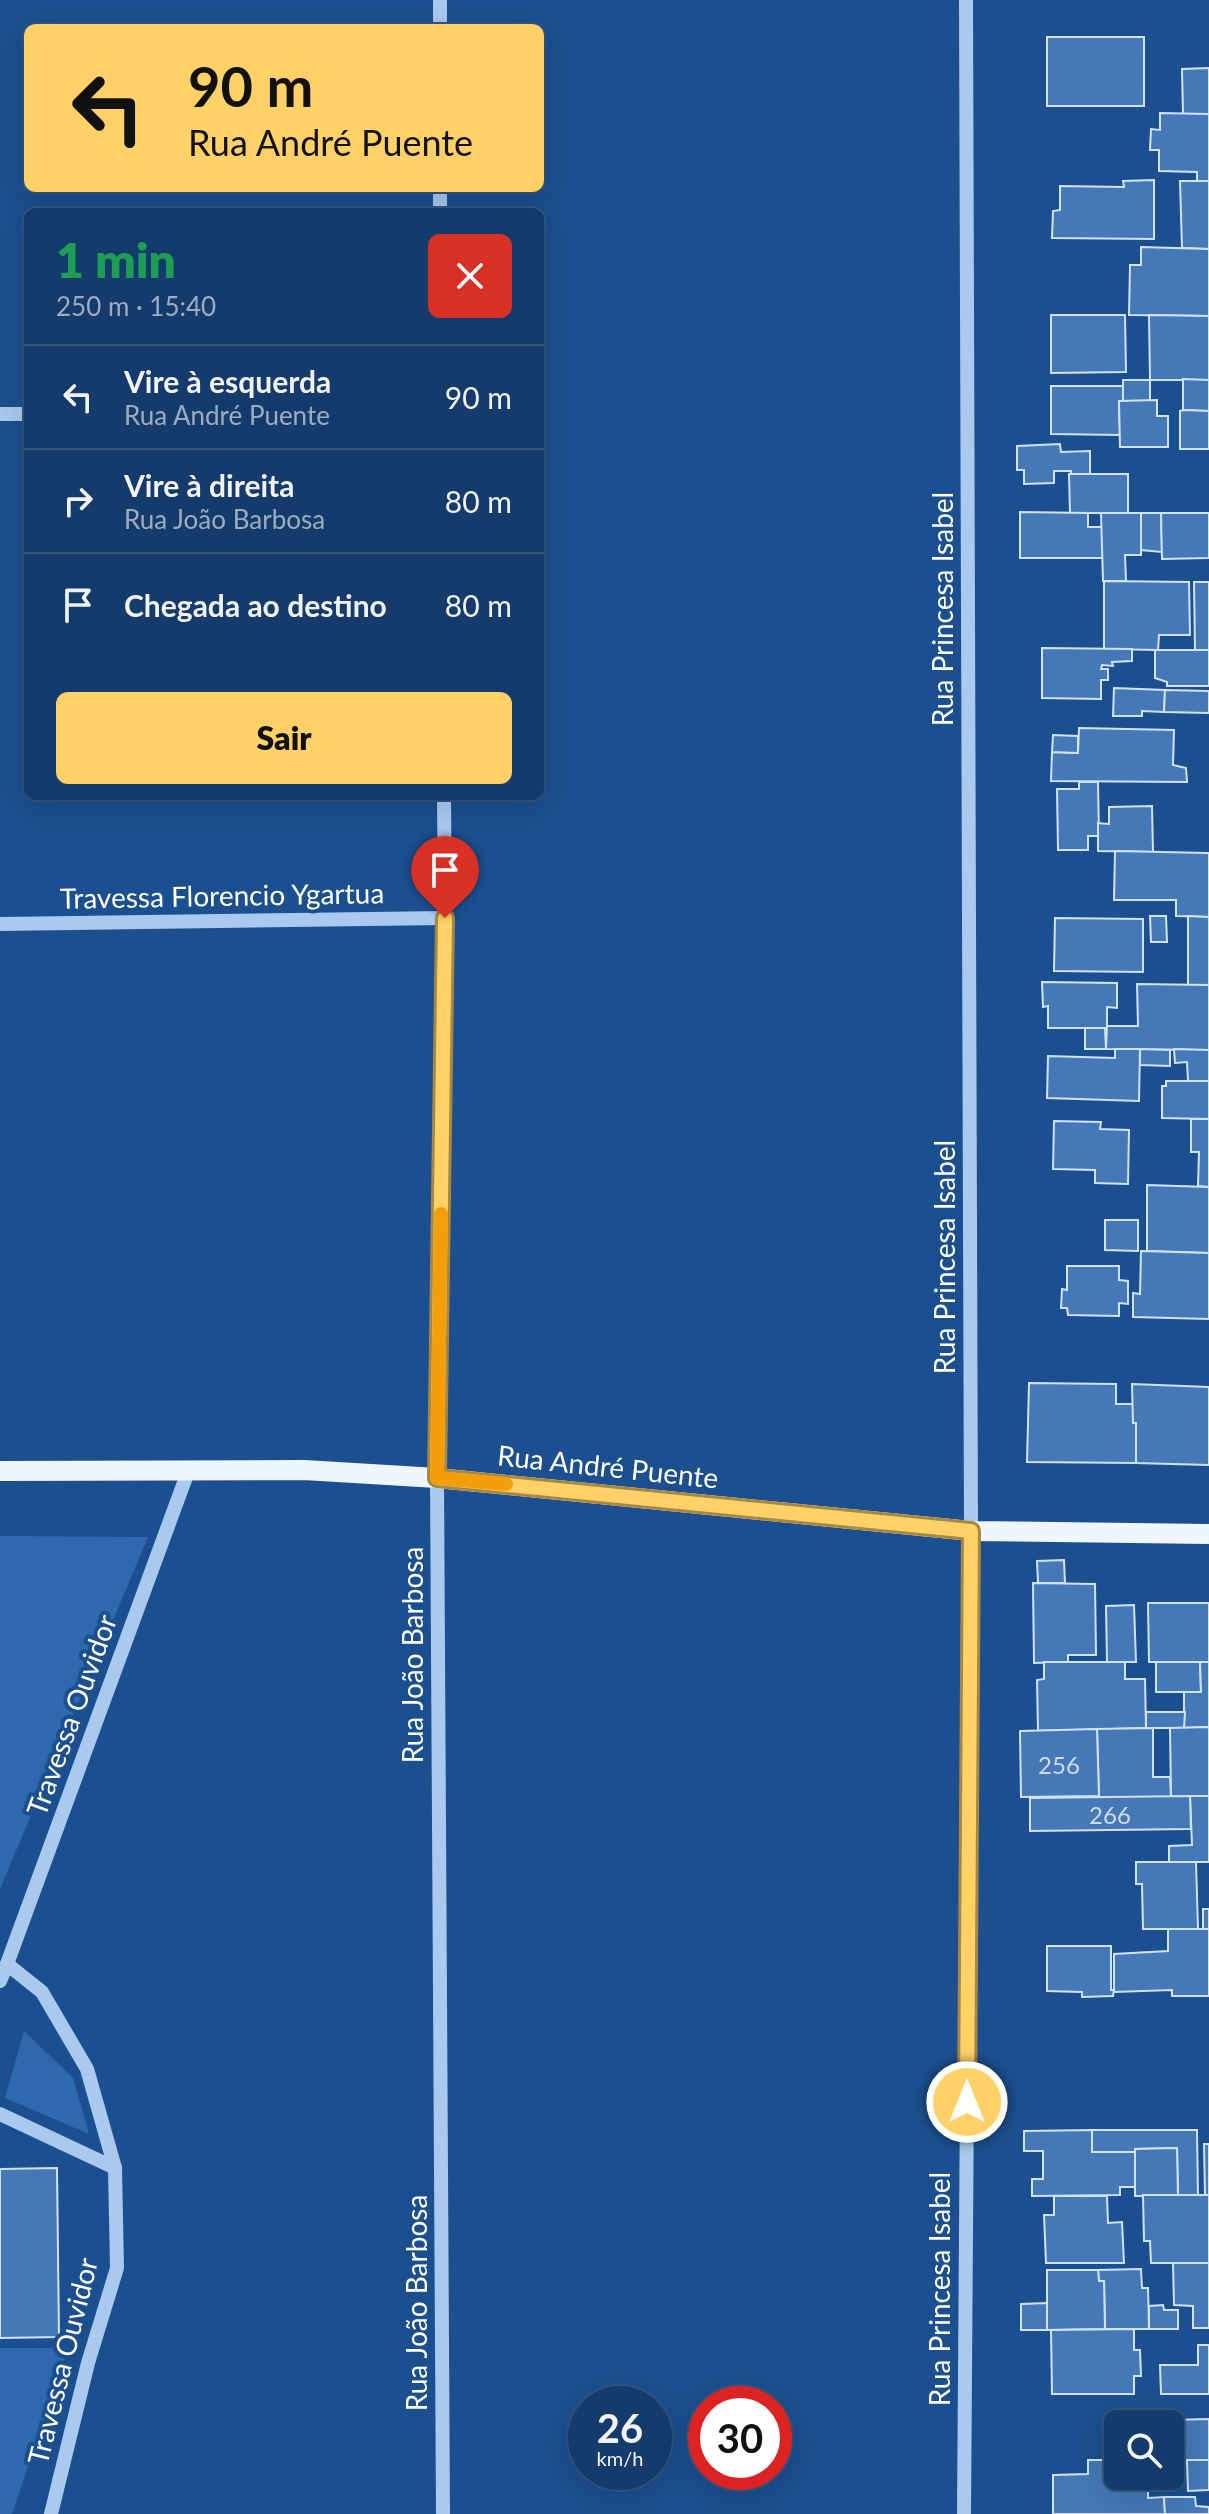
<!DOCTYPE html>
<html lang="pt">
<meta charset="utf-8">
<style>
body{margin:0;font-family:Lato,sans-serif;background:#214673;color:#f1f3f6;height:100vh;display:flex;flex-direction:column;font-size:30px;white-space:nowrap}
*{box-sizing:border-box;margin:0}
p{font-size:26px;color:#9dadc1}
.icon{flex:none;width:44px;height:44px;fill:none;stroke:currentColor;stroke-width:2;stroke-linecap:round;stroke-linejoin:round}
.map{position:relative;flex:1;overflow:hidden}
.panel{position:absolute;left:24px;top:208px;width:520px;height:592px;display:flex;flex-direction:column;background:#143b6b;border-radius:12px;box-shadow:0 8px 32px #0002,0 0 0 2px #33557e}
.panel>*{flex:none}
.top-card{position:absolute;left:24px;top:24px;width:520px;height:168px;border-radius:12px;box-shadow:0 8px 32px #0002,0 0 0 2px #33557e;background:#ffd166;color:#111;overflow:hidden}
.fabs{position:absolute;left:1104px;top:2410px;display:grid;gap:16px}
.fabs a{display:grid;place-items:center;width:80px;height:80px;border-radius:12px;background:#143b6b;box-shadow:0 8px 32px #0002,0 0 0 2px #33557e;font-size:40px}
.speed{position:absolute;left:568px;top:2386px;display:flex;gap:16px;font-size:40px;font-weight:700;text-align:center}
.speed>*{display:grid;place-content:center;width:104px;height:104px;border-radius:50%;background:#143b6b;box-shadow:0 8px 32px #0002,0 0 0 2px #33557e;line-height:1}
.speed small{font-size:20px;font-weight:400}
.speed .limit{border:12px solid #d22;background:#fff;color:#111}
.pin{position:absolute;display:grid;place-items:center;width:68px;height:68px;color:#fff;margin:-82px -34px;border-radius:50% 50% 50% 0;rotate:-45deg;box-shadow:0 0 8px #0007}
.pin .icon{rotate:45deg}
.me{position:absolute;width:88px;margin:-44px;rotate:0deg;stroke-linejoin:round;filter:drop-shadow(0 0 6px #0008)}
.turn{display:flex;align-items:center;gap:28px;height:168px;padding:0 32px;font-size:36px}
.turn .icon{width:104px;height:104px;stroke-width:2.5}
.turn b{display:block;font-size:56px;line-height:68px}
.round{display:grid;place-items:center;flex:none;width:84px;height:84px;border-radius:12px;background:#214673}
.overview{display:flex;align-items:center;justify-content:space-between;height:136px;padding:0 32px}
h1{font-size:48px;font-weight:800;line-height:60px;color:#1e9e55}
.button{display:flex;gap:16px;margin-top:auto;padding:16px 32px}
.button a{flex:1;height:92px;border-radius:12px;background:#ffd166;color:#111;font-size:32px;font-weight:800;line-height:92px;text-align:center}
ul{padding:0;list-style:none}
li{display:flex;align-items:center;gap:24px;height:104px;padding:0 32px;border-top:2px solid #33557e}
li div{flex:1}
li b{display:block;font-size:30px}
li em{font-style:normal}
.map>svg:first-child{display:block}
.green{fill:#2e69ad}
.building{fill:#4478b7;stroke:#cfe3fa;stroke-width:2}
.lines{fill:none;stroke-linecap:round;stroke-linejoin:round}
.minor{stroke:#a9c9ee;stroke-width:14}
.major{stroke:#f0f6ff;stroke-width:20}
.route-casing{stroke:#a68842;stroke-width:20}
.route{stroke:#ffd166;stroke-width:14}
.slow{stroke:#f59e0b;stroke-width:14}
.labels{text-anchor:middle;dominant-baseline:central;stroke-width:8;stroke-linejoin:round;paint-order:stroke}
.number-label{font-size:24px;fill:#d0dded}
.street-label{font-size:28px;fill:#fff;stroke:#1b4f8f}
</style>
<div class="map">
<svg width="1209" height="2514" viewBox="0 0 1209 2514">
<rect width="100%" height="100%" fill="#1b4f8f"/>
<!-- green -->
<g class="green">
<polygon points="0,1536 148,1537 0,1889"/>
<polygon points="24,2031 73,2078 89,2134 5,2098"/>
<polygon points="0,2348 68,2348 12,2514 0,2514"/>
</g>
<!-- building -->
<g class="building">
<rect x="1047" y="37" width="97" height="69"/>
<polygon points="1209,68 1209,114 1183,114 1182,69"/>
<polygon points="1160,113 1209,114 1209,181 1197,181 1197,172 1159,171 1159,150 1150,150 1151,129 1160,130"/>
<polygon points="1154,180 1154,239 1052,238 1053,211 1060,210 1060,186 1124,187 1123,181"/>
<polygon points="1180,181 1209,181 1209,249 1182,248"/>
<polygon points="1141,247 1209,249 1209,316 1129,315 1130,265 1141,265"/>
<polygon points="1051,315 1125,315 1126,372 1051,373"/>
<polygon points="1149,315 1209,316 1209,380 1150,380"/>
<polygon points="1183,379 1209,380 1209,411 1183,410"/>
<rect x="1123" y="380" width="27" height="21"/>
<polygon points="1051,386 1123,386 1123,401 1119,401 1120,435 1051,434"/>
<polygon points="1157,400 1157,416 1168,416 1168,447 1120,447 1119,401"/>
<polygon points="1183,410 1209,411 1209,449 1180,449 1180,411"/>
<polygon points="1060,444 1061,452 1090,451 1090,474 1071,474 1071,471 1054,471 1054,483 1024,484 1024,470 1017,470 1017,446"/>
<polygon points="1069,474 1128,474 1128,513 1070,513"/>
<polygon points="1020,512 1088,513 1088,527 1103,527 1103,558 1020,558"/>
<polygon points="1101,513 1141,513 1141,555 1125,555 1126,581 1103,581"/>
<polygon points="1141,513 1161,513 1162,552 1141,550"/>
<polygon points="1161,513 1209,513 1209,558 1162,559"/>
<polygon points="1104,581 1189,582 1190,635 1159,635 1158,650 1104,649"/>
<polygon points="1194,582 1209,582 1209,650 1195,650"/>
<polygon points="1042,648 1132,649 1132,661 1112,662 1113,666 1102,665 1101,669 1108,669 1108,680 1101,680 1101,699 1042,698"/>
<polygon points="1155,650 1209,650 1209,686 1167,686 1167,682 1155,678"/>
<polygon points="1114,688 1165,690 1164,712 1142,711 1142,716 1113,716"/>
<polygon points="1165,690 1209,691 1209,713 1164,712"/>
<polygon points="1079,728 1174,730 1173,765 1186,768 1187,782 1051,781 1052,752 1078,753"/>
<polygon points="1053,735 1078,736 1078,753 1052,752"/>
<polygon points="1079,782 1098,782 1099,836 1088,836 1088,850 1058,850 1057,789 1079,789"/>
<polygon points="1152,806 1153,852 1098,851 1098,823 1109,824 1109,807"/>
<polygon points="1115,851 1209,853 1209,917 1176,916 1176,900 1114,900"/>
<polygon points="1150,916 1166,916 1167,942 1151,942"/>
<polygon points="1188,916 1209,917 1209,985 1188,985"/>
<polygon points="1055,918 1143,919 1143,972 1054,971"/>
<polygon points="1042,982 1117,983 1117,1008 1107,1007 1107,1028 1048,1028 1048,1006 1043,1007"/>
<polygon points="1137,984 1209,985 1209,1050 1106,1049 1107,1026 1138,1026"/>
<polygon points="1085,1028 1105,1028 1106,1049 1085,1049"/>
<polygon points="1115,1049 1140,1049 1139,1101 1047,1098 1048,1056 1115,1058"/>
<polygon points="1140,1049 1170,1050 1170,1066 1140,1065"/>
<polygon points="1174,1049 1209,1050 1209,1081 1188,1081 1187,1062 1175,1063"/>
<polygon points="1166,1081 1209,1081 1209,1119 1162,1118 1162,1086 1166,1086"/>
<polygon points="1191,1119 1209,1119 1209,1187 1198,1186 1199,1152 1191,1152"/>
<polygon points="1054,1121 1101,1122 1100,1129 1129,1130 1128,1184 1095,1183 1095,1170 1053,1169"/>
<polygon points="1147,1185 1209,1187 1209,1253 1147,1251"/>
<polygon points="1105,1220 1138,1220 1138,1251 1105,1250"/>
<polygon points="1141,1251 1209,1253 1209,1319 1133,1317 1133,1293 1140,1294"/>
<polygon points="1067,1266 1119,1266 1119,1280 1128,1281 1128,1304 1119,1303 1119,1316 1068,1315 1067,1308 1061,1308 1062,1289 1067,1290"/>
<polygon points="1029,1383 1116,1384 1116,1404 1133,1404 1133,1423 1136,1423 1136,1463 1027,1462"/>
<polygon points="1132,1384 1209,1387 1209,1465 1136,1463 1136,1423 1133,1423"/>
<polygon points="1064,1560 1065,1583 1038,1583 1037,1561"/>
<polygon points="1033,1583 1095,1584 1096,1655 1068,1655 1068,1662 1034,1663"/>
<polygon points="1148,1603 1209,1603 1209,1662 1149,1662"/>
<polygon points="1134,1605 1136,1662 1107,1662 1106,1606"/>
<polygon points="1044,1662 1125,1662 1125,1679 1145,1679 1146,1728 1038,1731 1037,1680 1044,1679"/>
<polygon points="1156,1662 1200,1662 1201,1692 1156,1692"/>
<polygon points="1200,1662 1209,1662 1209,1727 1184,1728 1184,1692 1201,1692"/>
<polygon points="1146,1712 1185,1712 1184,1728 1146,1728"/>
<polygon points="1209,1727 1209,1796 1171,1797 1170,1728"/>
<polygon points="1153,1728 1153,1777 1170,1777 1171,1797 1099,1798 1097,1729"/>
<polygon points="1097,1729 1099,1796 1021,1797 1020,1731"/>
<polygon points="1190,1796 1209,1796 1209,1862 1169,1862 1169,1846 1192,1845"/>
<polygon points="1190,1796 1191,1829 1030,1831 1030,1798"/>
<polygon points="1136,1862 1196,1862 1198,1929 1143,1929 1142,1884 1136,1884"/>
<rect x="1203" y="1909" width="6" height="20"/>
<polygon points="1168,1929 1209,1929 1209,1996 1172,1996 1172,1990 1114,1992 1114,1954 1168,1951"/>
<polygon points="1047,1946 1111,1946 1111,1990 1114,1990 1113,1996 1082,1997 1082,1992 1047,1991"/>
<polygon points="1092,2130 1092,2152 1135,2152 1135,2187 1120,2187 1120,2195 1032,2196 1032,2179 1043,2179 1043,2151 1024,2151 1024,2131"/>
<polygon points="1092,2130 1197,2130 1198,2196 1178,2196 1177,2148 1135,2149 1135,2152 1092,2152"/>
<polygon points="1204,2144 1209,2144 1209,2195 1205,2195"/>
<polygon points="1177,2148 1178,2196 1135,2196 1135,2149"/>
<polygon points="57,2168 59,2337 0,2338 0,2169"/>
<polygon points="1143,2195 1209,2195 1209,2263 1151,2263 1150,2241 1144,2241"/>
<polygon points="1054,2196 1107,2196 1108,2223 1122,2222 1124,2263 1046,2263 1044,2215 1054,2215"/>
<polygon points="1173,2263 1209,2263 1209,2328 1193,2328 1193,2306 1174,2305"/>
<polygon points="1141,2269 1142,2288 1148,2288 1149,2329 1105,2329 1104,2281 1099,2281 1098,2270"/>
<polygon points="1047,2270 1098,2270 1099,2281 1104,2281 1105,2329 1047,2330"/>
<polygon points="1047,2303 1047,2330 1021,2330 1021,2304"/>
<polygon points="1163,2305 1164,2310 1178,2310 1178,2329 1149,2329 1149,2306"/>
<polygon points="1134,2329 1134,2350 1140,2350 1141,2376 1134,2376 1134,2394 1052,2394 1051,2330"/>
<polygon points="1198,2345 1209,2345 1209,2394 1161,2394 1160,2365 1198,2365"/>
<polygon points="1209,2419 1209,2460 1170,2460 1170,2424 1129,2424 1129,2421"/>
<polygon points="1088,2460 1118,2460 1118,2476 1148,2476 1148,2498 1164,2497 1165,2514 1053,2514 1053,2475 1088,2474"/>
<polygon points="1187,2460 1209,2460 1209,2490 1188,2491"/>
<polygon points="1164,2497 1195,2497 1196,2506 1209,2507 1209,2514 1165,2514"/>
</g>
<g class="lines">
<!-- minor -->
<g class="minor">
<polyline points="440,0 440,28"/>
<polyline points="440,188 440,212"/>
<polyline points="0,414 28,414"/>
<polyline points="0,924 445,918"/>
<polyline points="0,1981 7,1964"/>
<polyline points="0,2114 115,2168"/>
<polyline points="51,2514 88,2363 117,2268 115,2168 87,2069 42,1992 7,1964 189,1469"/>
<polyline points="443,2514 437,1478 445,918 444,796"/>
<polyline points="964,2514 971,1531 966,0"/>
</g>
<!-- major -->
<polyline class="major" points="0,1471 304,1470 437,1478 971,1531 1209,1534"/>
</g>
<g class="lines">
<!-- route casing -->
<g class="route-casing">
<polyline id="route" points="445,918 437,1478 971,1531 967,2102"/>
</g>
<!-- route -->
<use href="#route" class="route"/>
<!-- slow -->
<polyline class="slow" points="441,1214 437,1478 506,1484"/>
</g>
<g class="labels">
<!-- number labels -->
<g class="number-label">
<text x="1059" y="1764">256</text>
<text x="1110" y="1814">266</text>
</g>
<!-- street labels -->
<g class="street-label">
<text transform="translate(942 609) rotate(-90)">Rua Princesa Isabel</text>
<text transform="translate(222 895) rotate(-1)">Travessa Florencio Ygartua</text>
<text transform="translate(944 1257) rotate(-90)">Rua Princesa Isabel</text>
<text transform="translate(608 1466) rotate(6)">Rua André Puente</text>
<text transform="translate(412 1655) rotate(-90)">Rua João Barbosa</text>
<text transform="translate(71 1715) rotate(-70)">Travessa Ouvidor</text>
<text transform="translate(939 2289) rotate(-90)">Rua Princesa Isabel</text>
<text transform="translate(416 2303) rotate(-90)">Rua João Barbosa</text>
<text transform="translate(62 2361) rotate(-76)">Travessa Ouvidor</text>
</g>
</g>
</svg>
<div class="fabs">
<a><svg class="icon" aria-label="search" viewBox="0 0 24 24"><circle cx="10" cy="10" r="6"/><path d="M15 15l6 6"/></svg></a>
</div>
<div class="speed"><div>26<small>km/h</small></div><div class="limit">30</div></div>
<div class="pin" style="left:445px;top:918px;background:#d93025"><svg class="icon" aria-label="arrive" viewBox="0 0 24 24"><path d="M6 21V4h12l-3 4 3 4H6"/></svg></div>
<svg class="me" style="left:967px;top:2102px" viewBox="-20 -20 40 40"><circle r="17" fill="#ffd166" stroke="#fff" stroke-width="3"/><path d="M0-11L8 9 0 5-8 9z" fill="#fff"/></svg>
<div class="top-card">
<div class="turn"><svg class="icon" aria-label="left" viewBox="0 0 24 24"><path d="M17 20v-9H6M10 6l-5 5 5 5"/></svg><div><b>90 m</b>Rua André Puente</div></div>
</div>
<section class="panel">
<div class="overview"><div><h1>1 min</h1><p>250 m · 15:40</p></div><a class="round" style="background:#d93025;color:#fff"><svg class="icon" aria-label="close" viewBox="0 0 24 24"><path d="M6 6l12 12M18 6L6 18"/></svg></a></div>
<ul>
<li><svg class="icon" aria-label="left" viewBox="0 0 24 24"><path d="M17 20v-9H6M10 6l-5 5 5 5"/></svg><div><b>Vire à esquerda</b><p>Rua André Puente</p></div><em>90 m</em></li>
<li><svg class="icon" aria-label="right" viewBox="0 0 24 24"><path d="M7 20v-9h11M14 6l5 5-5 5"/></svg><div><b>Vire à direita</b><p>Rua João Barbosa</p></div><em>80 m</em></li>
<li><svg class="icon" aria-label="arrive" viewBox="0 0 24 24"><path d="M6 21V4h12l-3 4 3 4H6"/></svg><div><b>Chegada ao destino</b></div><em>80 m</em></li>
</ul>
<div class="button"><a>Sair</a></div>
</section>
</div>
